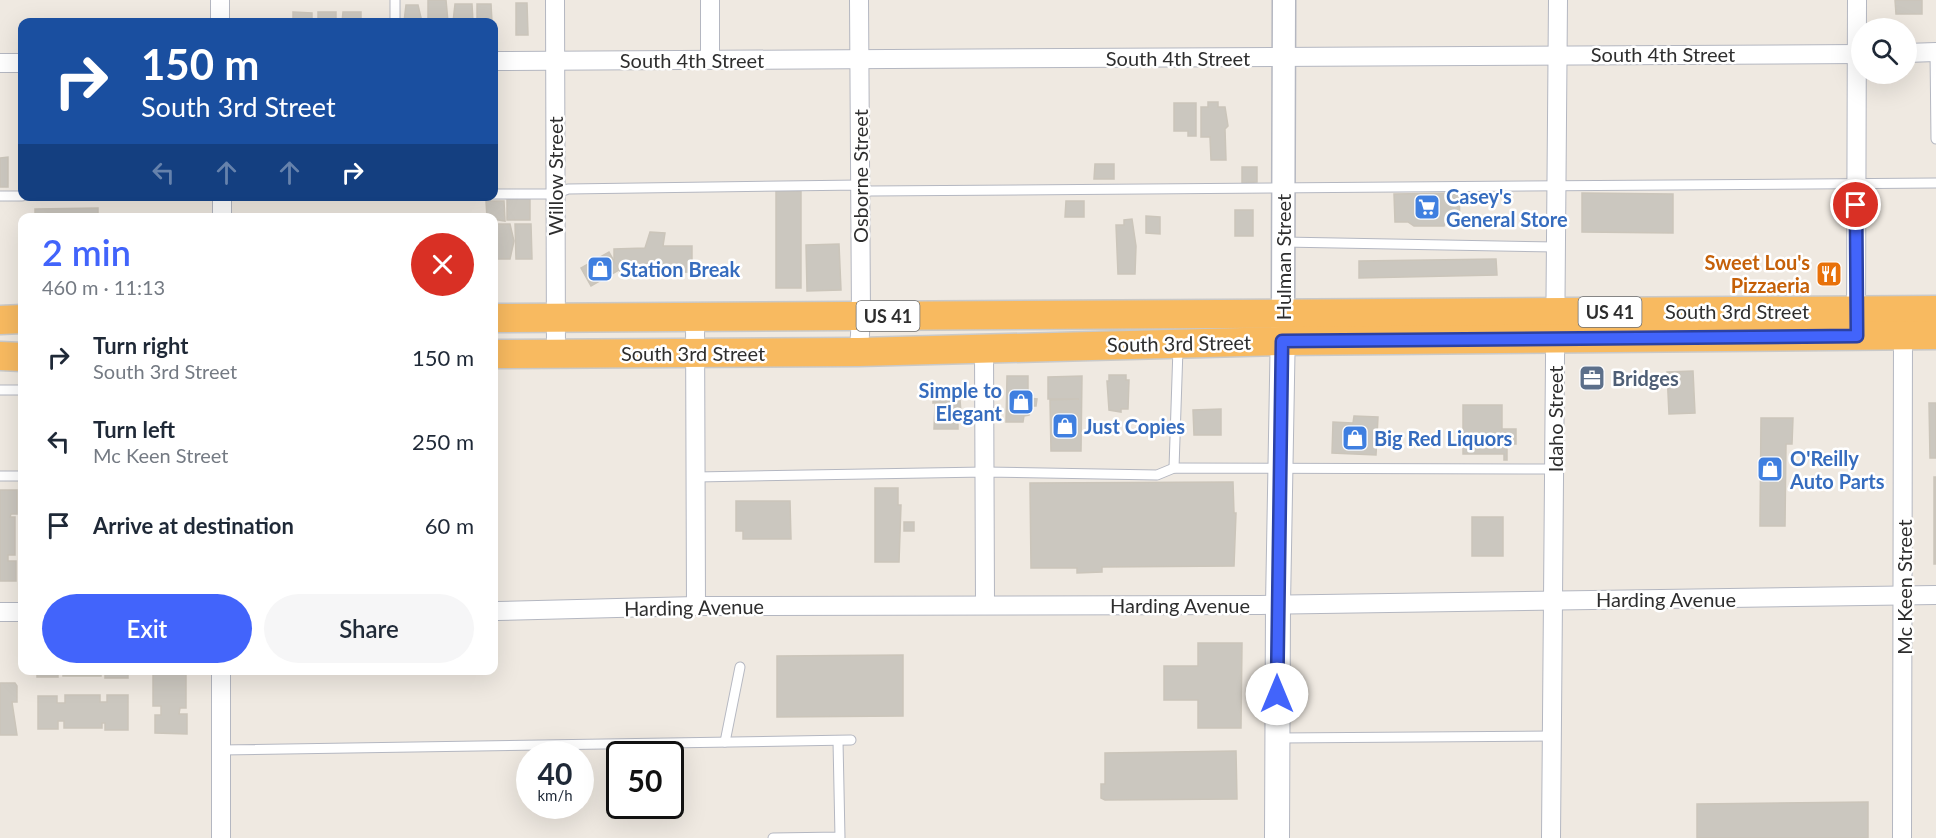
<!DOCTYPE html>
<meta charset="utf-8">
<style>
body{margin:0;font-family:Lato,sans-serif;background:#f6f6f7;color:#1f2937;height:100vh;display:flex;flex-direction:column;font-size:22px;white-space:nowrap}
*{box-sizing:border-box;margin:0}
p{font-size:20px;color:#747a83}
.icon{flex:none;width:33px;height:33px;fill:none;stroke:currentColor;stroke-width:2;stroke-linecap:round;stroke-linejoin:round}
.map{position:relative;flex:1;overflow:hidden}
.drawer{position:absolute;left:18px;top:213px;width:480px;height:462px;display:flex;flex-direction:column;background:#fff;border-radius:12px;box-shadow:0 6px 24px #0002}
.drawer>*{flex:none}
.hud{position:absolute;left:18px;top:18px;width:480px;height:183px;border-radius:12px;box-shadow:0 6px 24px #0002;background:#1a4fa0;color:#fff;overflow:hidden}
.fabs{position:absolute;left:1851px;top:18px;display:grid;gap:12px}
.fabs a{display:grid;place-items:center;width:66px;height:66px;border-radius:50%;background:#fff;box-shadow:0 6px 24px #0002;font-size:30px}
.speed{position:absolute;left:516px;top:741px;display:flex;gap:12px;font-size:30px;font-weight:700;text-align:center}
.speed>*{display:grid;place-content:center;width:78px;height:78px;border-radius:50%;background:#fff;box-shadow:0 6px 24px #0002;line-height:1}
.speed small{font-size:15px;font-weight:400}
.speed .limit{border:3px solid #111;border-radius:9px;background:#fff;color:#111}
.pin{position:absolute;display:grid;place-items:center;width:51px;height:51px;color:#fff;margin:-26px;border:3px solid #fff;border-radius:50%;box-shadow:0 2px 6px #0007}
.me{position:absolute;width:66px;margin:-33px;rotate:0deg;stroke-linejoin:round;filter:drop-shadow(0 0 4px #0008)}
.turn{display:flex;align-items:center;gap:21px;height:126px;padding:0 24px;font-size:27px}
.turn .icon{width:78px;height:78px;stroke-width:2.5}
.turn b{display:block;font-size:42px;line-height:51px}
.lanes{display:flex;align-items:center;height:57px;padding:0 24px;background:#0003;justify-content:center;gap:30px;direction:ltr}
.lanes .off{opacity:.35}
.round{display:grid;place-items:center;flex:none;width:63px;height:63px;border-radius:32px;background:#f6f6f7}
.head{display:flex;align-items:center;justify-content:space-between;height:102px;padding:0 24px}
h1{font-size:36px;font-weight:600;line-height:45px;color:#4264fb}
.button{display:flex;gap:12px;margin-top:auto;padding:12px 24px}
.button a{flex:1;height:69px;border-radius:36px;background:#4264fb;color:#fff;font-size:24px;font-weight:600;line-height:69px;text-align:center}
.button a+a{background:#f6f6f7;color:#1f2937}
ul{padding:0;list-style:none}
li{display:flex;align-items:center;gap:18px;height:84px;padding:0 24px}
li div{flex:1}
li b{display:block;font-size:22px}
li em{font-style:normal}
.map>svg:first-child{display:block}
.building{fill:#cbc7bf;stroke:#cbc5ba;stroke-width:1.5}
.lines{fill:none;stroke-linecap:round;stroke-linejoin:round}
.service-casing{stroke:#b4b7c1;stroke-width:11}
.minor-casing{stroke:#b4b7c1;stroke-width:20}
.tertiary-casing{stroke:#b4b7c1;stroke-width:25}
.secondary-casing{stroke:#b4b7c1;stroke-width:26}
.trunk-casing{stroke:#c9c9c9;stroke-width:31}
.service{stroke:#fff;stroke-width:9}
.minor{stroke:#fff;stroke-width:18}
.tertiary{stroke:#fff;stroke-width:22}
.secondary{stroke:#fff;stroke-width:24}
.trunk{stroke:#f8ba60;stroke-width:28}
.route-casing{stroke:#2b41a3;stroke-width:15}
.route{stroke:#4264fb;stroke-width:10}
.labels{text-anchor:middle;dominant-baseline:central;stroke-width:5;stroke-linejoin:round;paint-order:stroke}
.shield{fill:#fff;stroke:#6d6d6d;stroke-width:1.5}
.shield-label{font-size:18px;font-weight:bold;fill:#2e2e2e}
.street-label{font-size:20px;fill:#2e2e2e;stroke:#fff}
.shop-label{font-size:20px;font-weight:bold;fill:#366cbe;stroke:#fff;text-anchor:start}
.food-label{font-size:20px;font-weight:bold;fill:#c56008;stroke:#fff;text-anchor:end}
.service-label{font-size:20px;font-weight:bold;fill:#4e5e75;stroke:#fff;text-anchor:start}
</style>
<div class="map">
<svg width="1936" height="838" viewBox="0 0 1936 838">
<rect width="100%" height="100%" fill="#efe9e1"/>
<!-- building -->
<g class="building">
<polygon points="428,0 446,0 448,22 428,22"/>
<polygon points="1895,0 1922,0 1922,14 1896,14"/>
<polygon points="516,3 527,3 528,35 516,35"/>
<polygon points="455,4 472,4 473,22 453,22"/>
<polygon points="477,4 491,4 492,22 477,22"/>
<polygon points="406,5 418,5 422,22 404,22"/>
<polygon points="293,12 312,13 312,22 293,22"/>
<rect x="318" y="12" width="18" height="10"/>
<polygon points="343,12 361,12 361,22 342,22"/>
<polygon points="1208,102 1218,102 1218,107 1225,107 1228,126 1225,129 1226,160 1211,160 1210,137 1201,137 1201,107 1208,107"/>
<polygon points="1174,103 1196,103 1196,136 1188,136 1188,131 1174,131"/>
<polygon points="8,157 8,187 0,187 0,158"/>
<polygon points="1095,164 1114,164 1114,179 1094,179"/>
<polygon points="1242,167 1257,167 1257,182 1242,183"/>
<rect x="776" y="191" width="25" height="97"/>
<polygon points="1459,193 1460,221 1446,221 1444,226 1414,226 1408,222 1395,222 1394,194"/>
<polygon points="1582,193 1673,194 1673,233 1582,232"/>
<rect x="507" y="199" width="23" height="21"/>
<polygon points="486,201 504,201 505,221 487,218"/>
<polygon points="1066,201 1084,201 1084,217 1065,217"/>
<polygon points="98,208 98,218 35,218 35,209"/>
<rect x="1235" y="210" width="18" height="26"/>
<polygon points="1146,216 1160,217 1160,234 1146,233"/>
<polygon points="1132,219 1136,246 1135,274 1118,274 1116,225 1124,225 1124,220"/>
<polygon points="494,224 510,224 514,241 510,259 494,259"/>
<polygon points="515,224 531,224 532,259 516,259"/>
<polygon points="650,232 665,233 663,246 692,246 692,272 621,273 614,262 614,249 645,248"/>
<polygon points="839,244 841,290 807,291 806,245"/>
<polygon points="609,252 619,270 591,286 581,268"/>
<polygon points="1496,259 1497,275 1359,278 1359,261"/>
<polygon points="1693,371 1695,413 1669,414 1667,372"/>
<polygon points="1109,375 1126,375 1126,380 1129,380 1128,409 1121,409 1121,412 1109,410 1107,381 1109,381"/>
<polygon points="1007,376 1028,376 1028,398 1037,399 1036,406 1032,406 1029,415 1024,416 1023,422 1006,422"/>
<polygon points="1082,376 1081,451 1051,451 1050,400 1079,399 1048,399 1048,377"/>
<polygon points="933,388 959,388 961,412 958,414 958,429 934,429 935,405 942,403 933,403"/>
<polygon points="1929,403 1936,403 1936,458 1930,458"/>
<polygon points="1463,405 1502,405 1502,429 1516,429 1516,444 1507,444 1507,460 1504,460 1504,454 1463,454"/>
<polygon points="1221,409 1221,435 1194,435 1193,410"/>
<polygon points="1354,416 1378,417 1376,455 1332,453 1333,422 1353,423"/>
<polygon points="1761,418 1793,418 1792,444 1786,444 1785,526 1760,526"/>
<rect x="1934" y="477" width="2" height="87"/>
<polygon points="1233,482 1234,513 1236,513 1234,566 1102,567 1102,572 1077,573 1077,568 1031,568 1030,483"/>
<polygon points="875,488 898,488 898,505 901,505 899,562 875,562"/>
<polygon points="0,490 17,490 17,514 11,514 10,517 15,517 15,555 8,555 8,561 16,561 16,581 0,581"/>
<polygon points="736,501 790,501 791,539 743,539 743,531 736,531"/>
<rect x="1472" y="517" width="31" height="39"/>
<rect x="904" y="522" width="10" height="9"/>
<polygon points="1198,643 1242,643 1241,728 1198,728 1198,700 1164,700 1164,666 1198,666"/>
<polygon points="903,655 903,716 777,717 777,656"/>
<rect x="37" y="670" width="21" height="7"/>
<polygon points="63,670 128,670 128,678 105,678 105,671 101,671 101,676 63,676"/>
<polygon points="186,670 186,708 180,708 179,714 187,714 187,734 155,733 155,715 161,715 161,706 153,706 153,671"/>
<polygon points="0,683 15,683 17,686 17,702 12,702 17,735 0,735"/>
<polygon points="65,695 100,695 100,702 107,702 107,695 128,695 128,730 105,730 105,723 102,723 102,728 64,728 64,721 58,721 58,729 38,729 38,696 57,696 57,703 65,703"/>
<polygon points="1236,751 1237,799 1105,800 1101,798 1101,784 1105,784 1105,753"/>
<polygon points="1868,802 1868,838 1697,838 1697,804"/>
</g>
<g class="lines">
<!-- service casing -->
<g class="service-casing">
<g id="service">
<polyline points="395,0 395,22"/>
<polyline points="1935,52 1936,139"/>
<polyline points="494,194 555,194 568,189 860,185 870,191 1936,183"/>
<polyline points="0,196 22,196"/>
<polyline points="1283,242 1556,247"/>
<polyline points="0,390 22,390"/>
<polyline points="1174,468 1178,348"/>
<polyline points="0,476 22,476"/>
<polyline points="696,477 985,472 1157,475 1174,468 1555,469"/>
<polyline points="1280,738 1552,736"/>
<polyline points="725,742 740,667"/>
<polyline points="221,750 851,740"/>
<polyline points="773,838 840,837 838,741"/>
</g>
</g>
<!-- minor casing -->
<g class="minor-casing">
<g id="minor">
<polyline points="220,0 220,22"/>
<polyline points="555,0 556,353"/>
<polyline points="710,0 710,59"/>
<polyline points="1906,53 1936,52"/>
<polyline points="494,61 1862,54"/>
<polyline points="0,63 22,63"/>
<polyline points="222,196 222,218"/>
<polyline points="695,316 696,606"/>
<polyline points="1856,319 1857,0"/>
<polyline points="984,348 985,605"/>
<polyline points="859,352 861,316 859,0"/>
<polyline points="497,611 696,606 1260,605 1936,595"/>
<polyline points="0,612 22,612"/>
<polyline points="221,838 221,670"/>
<polyline points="1551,838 1558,0"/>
<polyline points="1902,838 1903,335"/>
</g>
</g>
<!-- tertiary casing -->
<g class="tertiary-casing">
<polyline id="tertiary" points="1283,312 1284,0"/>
</g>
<!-- secondary casing -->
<g class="secondary-casing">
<polyline id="secondary" points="1277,838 1278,605 1283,324"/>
</g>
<!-- trunk casing -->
<g class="trunk-casing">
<g id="trunk">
<polyline points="494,318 1936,310"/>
<polyline points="0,320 22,319"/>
<polyline points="494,354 859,352 1282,341 1936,335"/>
<polyline points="0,356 22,357"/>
</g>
</g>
<!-- service -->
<use href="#service" class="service"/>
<!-- minor -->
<use href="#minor" class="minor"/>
<!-- tertiary -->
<use href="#tertiary" class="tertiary"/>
<!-- secondary -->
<use href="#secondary" class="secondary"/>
<!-- trunk -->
<use href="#trunk" class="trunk"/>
</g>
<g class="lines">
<!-- route casing -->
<g class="route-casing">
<polyline id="route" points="1277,694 1282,341 1857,336 1856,205"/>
</g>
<!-- route -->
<use href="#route" class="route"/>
</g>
<!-- icons -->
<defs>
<g id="supermarket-square" transform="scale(1.35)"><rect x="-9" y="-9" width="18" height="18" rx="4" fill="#3f7fe0" stroke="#fff"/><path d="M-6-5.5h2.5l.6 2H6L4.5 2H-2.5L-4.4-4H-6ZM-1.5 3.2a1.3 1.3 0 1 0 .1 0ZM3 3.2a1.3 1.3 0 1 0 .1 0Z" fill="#fff"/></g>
<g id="shop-square" transform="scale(1.35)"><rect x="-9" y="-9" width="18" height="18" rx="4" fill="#3f7fe0" stroke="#fff"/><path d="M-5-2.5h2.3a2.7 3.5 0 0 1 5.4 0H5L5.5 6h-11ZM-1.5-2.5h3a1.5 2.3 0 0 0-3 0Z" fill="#fff"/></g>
<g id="restaurant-square" transform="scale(1.35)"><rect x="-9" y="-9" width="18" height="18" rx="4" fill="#e8710a" stroke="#fff"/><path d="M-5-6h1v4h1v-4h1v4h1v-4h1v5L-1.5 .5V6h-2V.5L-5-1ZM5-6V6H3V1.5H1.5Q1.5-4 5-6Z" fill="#fff"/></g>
<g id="office-square" transform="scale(1.35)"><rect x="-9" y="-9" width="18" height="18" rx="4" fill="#5c6f8a" stroke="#fff"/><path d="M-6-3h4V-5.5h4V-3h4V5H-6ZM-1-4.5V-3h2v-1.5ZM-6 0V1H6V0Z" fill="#fff"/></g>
</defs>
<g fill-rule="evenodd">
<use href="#supermarket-square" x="1427" y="207"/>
<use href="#shop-square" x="600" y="269"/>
<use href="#restaurant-square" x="1829" y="274"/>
<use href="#office-square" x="1592" y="378"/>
<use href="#shop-square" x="1021" y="402"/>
<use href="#shop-square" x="1065" y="426"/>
<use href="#shop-square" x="1355" y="438"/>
<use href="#shop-square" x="1770" y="469"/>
</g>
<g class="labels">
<!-- shield labels -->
<g class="shield">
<rect x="1578.5" y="297" width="63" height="30" rx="4.5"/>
<rect x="856.5" y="301" width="63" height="30" rx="4.5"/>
</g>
<g class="shield-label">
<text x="1610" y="312">US 41</text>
<text x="888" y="316">US 41</text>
</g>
<!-- street labels -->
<g class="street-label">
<text x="1663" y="54">South 4th Street</text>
<text x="1178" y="58">South 4th Street</text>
<text x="692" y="60">South 4th Street</text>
<text transform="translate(555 176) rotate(-90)">Willow Street</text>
<text transform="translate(860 176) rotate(-90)">Osborne Street</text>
<text transform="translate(1283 257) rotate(-90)">Hulman Street</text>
<text x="1737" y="311">South 3rd Street</text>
<text transform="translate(1179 343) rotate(-1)">South 3rd Street</text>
<text x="693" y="353">South 3rd Street</text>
<text transform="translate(1555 419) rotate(-90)">Idaho Street</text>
<text transform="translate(1904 587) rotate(-90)">Mc Keen Street</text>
<text x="1666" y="599">Harding Avenue</text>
<text x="1180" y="605">Harding Avenue</text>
<text transform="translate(694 607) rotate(-1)">Harding Avenue</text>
</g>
<!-- shop labels -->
<g class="shop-label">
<text x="1446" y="196">Casey's<tspan x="1446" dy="23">General Store</tspan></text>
<text x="620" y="269">Station Break</text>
<text x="1002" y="390" text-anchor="end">Simple to<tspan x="1002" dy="23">Elegant</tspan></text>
<text x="1084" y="426">Just Copies</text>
<text x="1374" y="438">Big Red Liquors</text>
<text x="1790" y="458">O'Reilly<tspan x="1790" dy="23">Auto Parts</tspan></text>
</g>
<!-- food labels -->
<g class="food-label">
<text x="1810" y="262">Sweet Lou's<tspan x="1810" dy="23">Pizzaeria</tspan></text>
</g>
<!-- service labels -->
<g class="service-label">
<text x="1612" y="378">Bridges</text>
</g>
</g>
</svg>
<div class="fabs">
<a><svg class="icon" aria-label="search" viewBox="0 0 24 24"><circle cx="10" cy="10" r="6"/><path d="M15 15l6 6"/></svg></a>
</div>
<div class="speed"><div>40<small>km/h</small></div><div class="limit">50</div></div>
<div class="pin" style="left:1856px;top:205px;background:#d93025"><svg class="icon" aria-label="arrive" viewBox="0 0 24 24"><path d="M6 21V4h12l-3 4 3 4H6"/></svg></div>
<svg class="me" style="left:1277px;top:694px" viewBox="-20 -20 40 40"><circle r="19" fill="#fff"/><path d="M0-13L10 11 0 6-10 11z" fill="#4264fb"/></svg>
<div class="hud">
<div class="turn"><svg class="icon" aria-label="right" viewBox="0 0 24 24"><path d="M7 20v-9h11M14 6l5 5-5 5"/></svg><div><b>150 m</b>South 3rd Street</div></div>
<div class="lanes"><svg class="icon off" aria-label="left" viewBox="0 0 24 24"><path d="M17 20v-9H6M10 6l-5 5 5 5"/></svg><svg class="icon off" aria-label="ahead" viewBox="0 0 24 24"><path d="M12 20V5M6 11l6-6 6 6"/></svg><svg class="icon off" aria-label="ahead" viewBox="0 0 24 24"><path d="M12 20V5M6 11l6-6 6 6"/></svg><svg class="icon" aria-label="right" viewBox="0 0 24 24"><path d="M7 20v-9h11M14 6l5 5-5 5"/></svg></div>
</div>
<section class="drawer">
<div class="head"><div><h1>2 min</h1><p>460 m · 11:13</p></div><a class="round" style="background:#d93025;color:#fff"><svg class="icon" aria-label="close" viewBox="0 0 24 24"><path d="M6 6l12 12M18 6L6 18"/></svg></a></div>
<ul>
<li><svg class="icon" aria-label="right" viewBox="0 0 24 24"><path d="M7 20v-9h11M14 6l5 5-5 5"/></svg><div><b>Turn right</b><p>South 3rd Street</p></div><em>150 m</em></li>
<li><svg class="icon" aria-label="left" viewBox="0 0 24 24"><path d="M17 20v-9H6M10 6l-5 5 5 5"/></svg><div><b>Turn left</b><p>Mc Keen Street</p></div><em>250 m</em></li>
<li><svg class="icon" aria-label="arrive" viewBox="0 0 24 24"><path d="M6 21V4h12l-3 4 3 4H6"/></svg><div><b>Arrive at destination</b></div><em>60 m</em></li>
</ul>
<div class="button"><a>Exit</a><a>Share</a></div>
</section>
</div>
